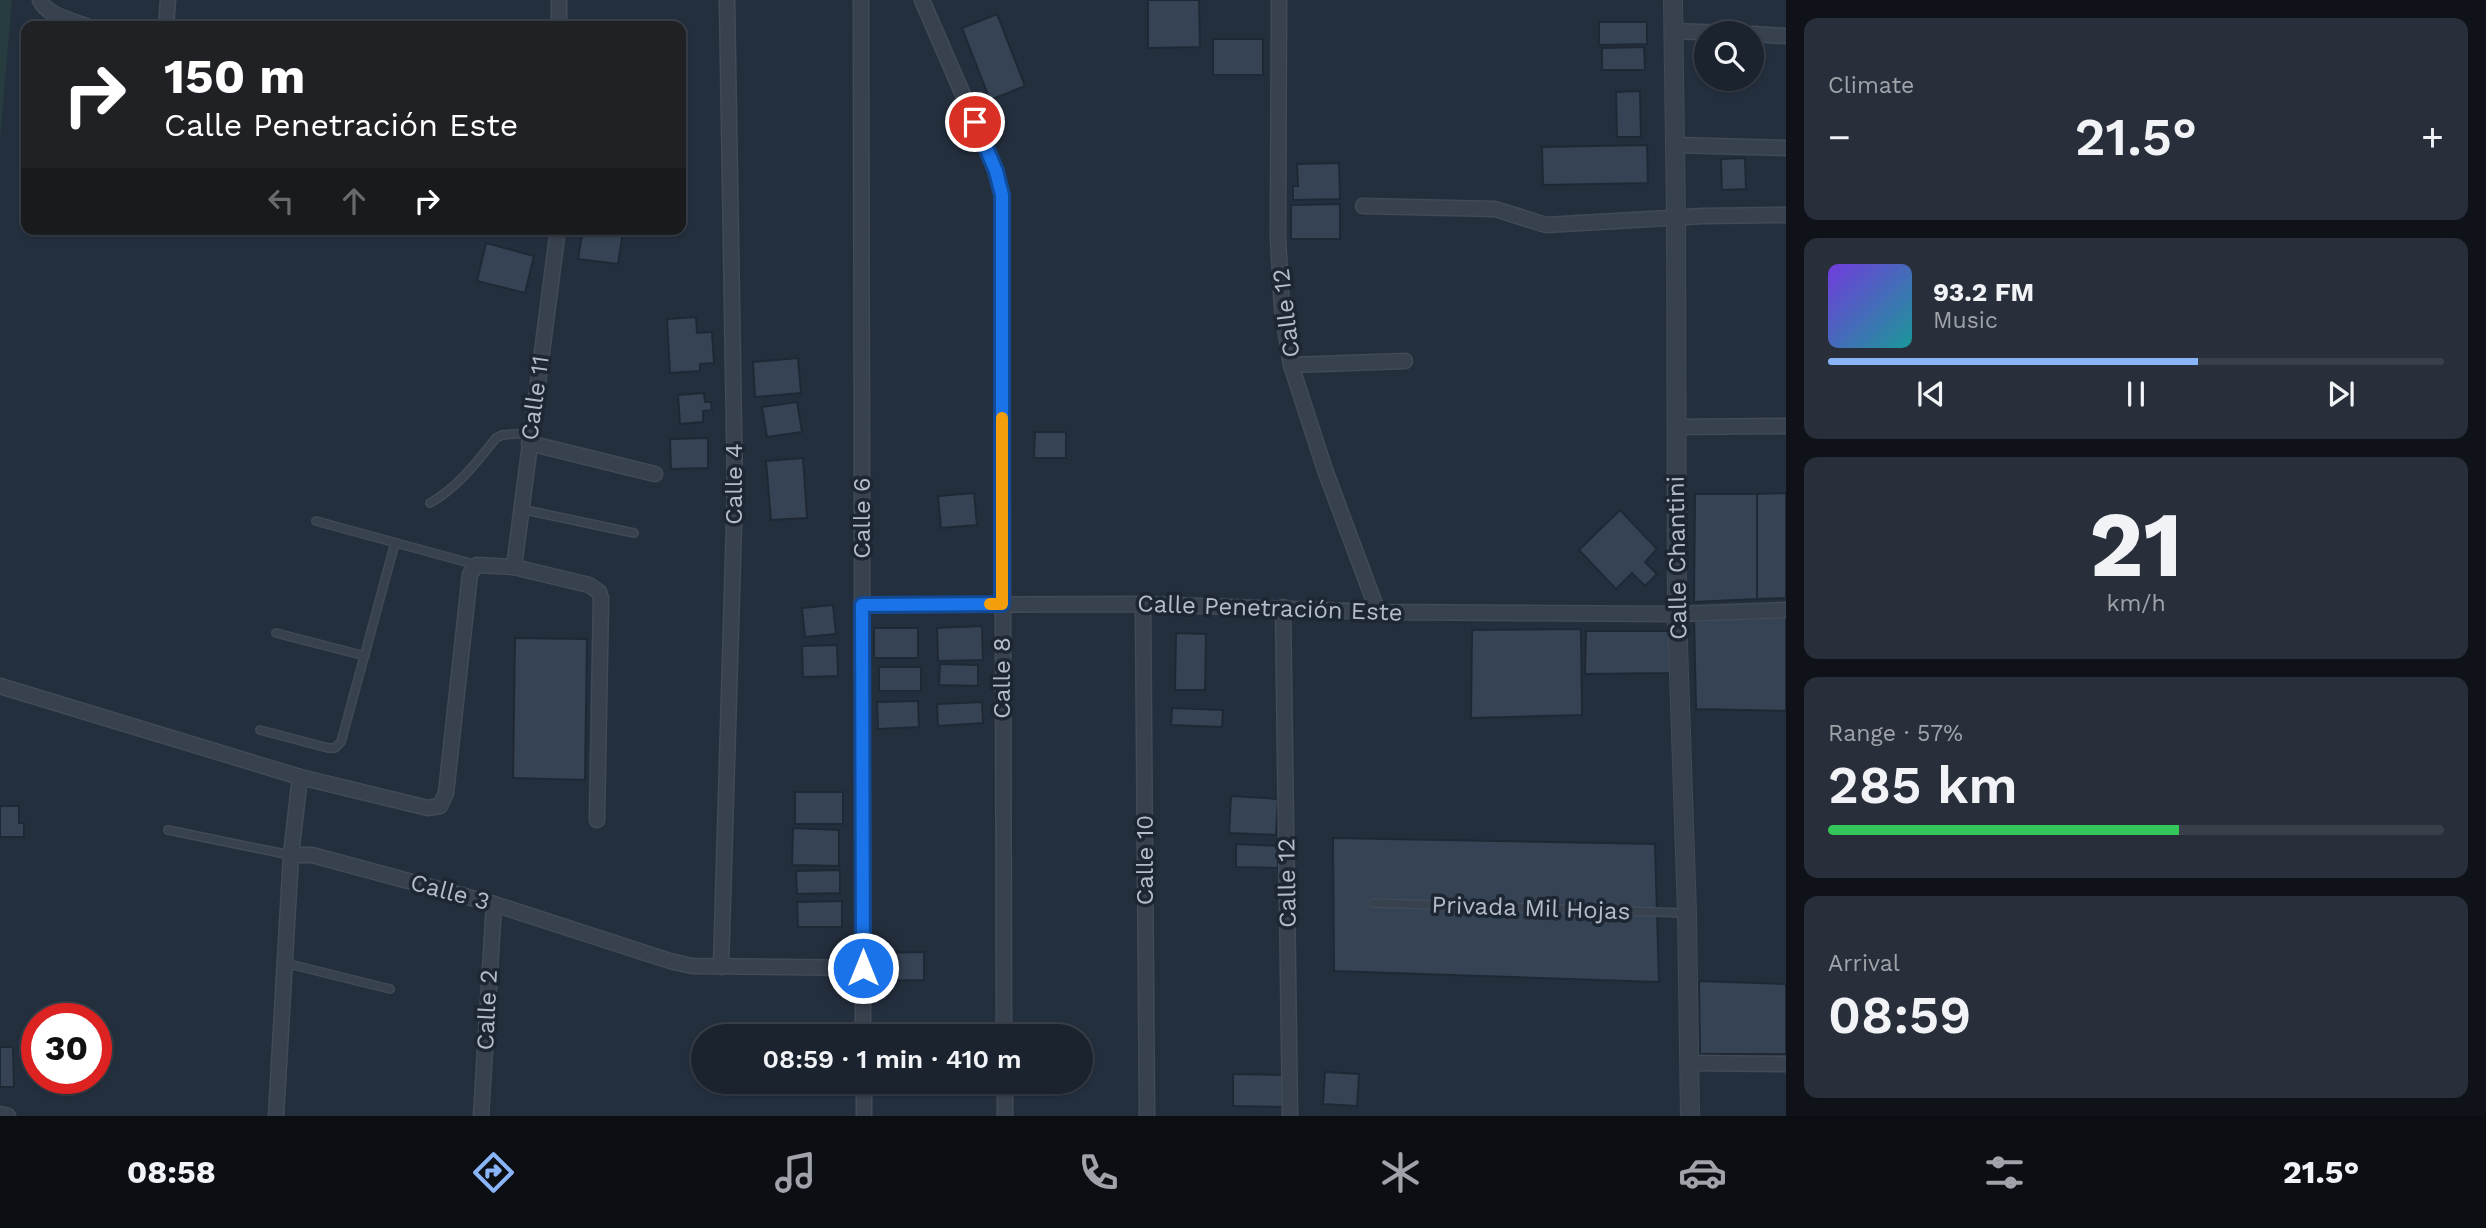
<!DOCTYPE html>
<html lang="en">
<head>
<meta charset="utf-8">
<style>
	body { margin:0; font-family:"Work Sans",sans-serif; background:#282f3a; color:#f1f3f6; height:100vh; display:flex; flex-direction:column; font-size:26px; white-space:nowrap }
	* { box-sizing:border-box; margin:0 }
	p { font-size:23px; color:#a0a4aa }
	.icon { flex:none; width:38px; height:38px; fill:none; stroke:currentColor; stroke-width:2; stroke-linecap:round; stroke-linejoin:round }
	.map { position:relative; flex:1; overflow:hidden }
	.side { display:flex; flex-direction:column; gap:18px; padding:18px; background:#0f1319; width:700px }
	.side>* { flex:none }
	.top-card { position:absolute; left:21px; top:21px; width:665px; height:214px; border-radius:14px; box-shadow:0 2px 5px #0004,0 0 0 2px #39404a; background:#202124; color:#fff; overflow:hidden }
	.fabs { position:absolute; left:1694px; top:21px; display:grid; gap:14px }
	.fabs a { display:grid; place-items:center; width:70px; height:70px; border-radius:50%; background:#1b232e; box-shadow:0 2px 5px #0004,0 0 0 2px #39404a; font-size:35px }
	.speed { position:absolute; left:21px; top:1003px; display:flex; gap:14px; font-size:35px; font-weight:700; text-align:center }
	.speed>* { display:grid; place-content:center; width:91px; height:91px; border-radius:50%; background:#1b232e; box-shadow:0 2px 5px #0004,0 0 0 2px #39404a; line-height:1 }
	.speed .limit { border:10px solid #d22; background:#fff; color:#111 }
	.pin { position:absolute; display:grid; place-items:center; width:60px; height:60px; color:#fff; margin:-30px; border:4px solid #fff; border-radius:50%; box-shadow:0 2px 7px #0007 }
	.me { position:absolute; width:77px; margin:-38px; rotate:0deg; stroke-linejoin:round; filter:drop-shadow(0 0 5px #0008) }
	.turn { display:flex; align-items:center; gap:24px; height:147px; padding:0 28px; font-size:32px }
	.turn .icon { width:91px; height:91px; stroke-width:2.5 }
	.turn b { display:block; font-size:49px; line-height:60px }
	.lanes { display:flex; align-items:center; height:66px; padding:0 28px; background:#0003; justify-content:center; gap:35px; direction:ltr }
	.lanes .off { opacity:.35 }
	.big { font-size:52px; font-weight:600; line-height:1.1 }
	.side .tile { flex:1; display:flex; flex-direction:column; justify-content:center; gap:10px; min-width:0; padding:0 24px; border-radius:14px; background:#282f3a }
	.side .dial { align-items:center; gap:0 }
	.dial b { font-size:91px; line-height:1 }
	.song { display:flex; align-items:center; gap:21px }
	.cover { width:84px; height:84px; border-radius:10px; background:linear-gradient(135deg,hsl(260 70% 55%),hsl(180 70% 35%)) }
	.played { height:7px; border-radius:4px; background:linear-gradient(90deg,#8ab4f8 60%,#39404a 60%) }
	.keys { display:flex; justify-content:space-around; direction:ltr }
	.heat { display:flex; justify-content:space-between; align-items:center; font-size:38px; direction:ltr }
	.charge { height:10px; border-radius:5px; background:linear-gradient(90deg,#34c759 57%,#39404a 0) }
	.trip { position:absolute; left:691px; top:1024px; width:402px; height:70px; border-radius:35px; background:#1b232e; box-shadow:0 2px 5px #0004,0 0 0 2px #39404a; font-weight:600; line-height:70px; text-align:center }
	.tab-bar { display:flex; height:112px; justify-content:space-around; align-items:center; background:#0b0e12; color:#a0a4aa }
	.tab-bar .icon { width:49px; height:49px }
	.tab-bar .on { color:#8ab4f8 }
	.tab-bar b { font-size:32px; color:#f1f3f6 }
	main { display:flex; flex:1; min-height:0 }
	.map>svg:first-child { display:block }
</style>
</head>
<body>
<main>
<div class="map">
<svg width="1786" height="1116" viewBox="0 0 1786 1116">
	<rect width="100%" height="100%" fill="#242f3e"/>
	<!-- green -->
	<path fill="#263c3f" d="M0,0H12L0,141Z"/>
	<!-- building -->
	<g fill="#364354" stroke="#1f2835" stroke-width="2">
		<path d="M1148,0H1199L1200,47L1148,48Z"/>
		<path d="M997,14L1025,86L990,100L962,28Z"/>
		<path d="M1599,22H1647V44L1599,45Z"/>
		<rect x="1213" y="39" width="50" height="36"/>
		<path d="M1644,47L1645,70H1602V48Z"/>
		<path d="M1640,91L1641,137H1617L1616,92Z"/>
		<path d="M1647,145L1648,183L1543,185L1542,147Z"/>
		<path d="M1745,158L1746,189L1722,190L1721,159Z"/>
		<path d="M1339,163L1340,199L1293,200V186H1298L1297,164Z"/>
		<path d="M1340,204V239H1291V205Z"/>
		<path d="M583,229L623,232L618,264L578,259Z"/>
		<path d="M486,243L534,256L525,293L477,281Z"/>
		<path d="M696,317L697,333L712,332L714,363L700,364V371L670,373L667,319Z"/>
		<path d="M798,358L801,393L755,397L753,362Z"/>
		<path d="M704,393L705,402H711L712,410L703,411V422L680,424L678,395Z"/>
		<path d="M797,402L802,432L767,437L762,407Z"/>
		<path d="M1035,432H1066V458H1034Z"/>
		<path d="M708,438V468L671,469L670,439Z"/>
		<path d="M803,458L807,518L771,520L766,461Z"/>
		<path d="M974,493L977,525L941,528L938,496Z"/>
		<path d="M1786,493V598L1757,599V494Z"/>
		<path d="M1695,494H1757V599L1694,602Z"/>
		<path d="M1620,510L1657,549L1645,562L1657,574L1645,586L1632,573L1616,589L1579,550Z"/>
		<path d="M833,605L836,634L805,637L802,608Z"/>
		<path d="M1786,616V711L1696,709L1694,617Z"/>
		<path d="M982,626L983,660L938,661L937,628Z"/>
		<rect x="874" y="628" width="44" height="30"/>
		<path d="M1581,629L1582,715L1471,718L1472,630Z"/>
		<path d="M1586,631H1670L1671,673L1585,674Z"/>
		<path d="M1176,633L1206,634L1205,690H1175Z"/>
		<path d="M515,638L587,639L585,780L513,778Z"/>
		<path d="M837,645L838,676L803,677L802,646Z"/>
		<path d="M940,664L978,665V686L939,685Z"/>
		<rect x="879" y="667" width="42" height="24"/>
		<path d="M918,701L919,727L878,729L877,702Z"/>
		<path d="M982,702L983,723L938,726L937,704Z"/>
		<path d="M1172,708L1223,710L1222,727L1171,725Z"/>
		<rect x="795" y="792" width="48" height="32"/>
		<path d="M1231,796L1278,799L1276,835L1229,833Z"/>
		<path d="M0,806H19V823H24V837H0Z"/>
		<path d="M793,828L839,830V866L792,865Z"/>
		<path d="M1333,838L1655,844L1659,982L1334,971Z"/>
		<path d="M1236,844L1278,846V868L1236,867Z"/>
		<path d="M840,870V893L797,894L796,871Z"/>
		<path d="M842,901V927H798L797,902Z"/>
		<path d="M924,952V980L874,981V953Z"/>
		<path d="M1699,981L1786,984V1054H1700Z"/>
		<path d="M0,1047H13L14,1087H0Z"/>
		<path d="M1325,1072L1359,1074L1357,1106L1323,1104Z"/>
		<path d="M1233,1074L1287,1075V1107L1233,1106Z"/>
	</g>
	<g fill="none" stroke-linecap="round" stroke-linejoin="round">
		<defs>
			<g id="service">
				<path d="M430,503C458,487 476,463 496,438L502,435L531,433"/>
				<path d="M521,509L634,533"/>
				<path d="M316,521L477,565"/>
				<path d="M276,633L365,656"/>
				<path d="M260,730L328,748H335L341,742L395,543"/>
				<path d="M168,830L290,855"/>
				<path d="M1374,903L1686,913"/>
				<path d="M285,963L390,989"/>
			</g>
			<g id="minor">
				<path d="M40,0C46,15 71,20 86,26"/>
				<path d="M559,0V26"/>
				<path d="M861,0L863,1036"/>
				<path d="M922,0L996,171L1002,195L1004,1036"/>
				<path d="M1279,0L1278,239L1282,309L1291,365L1325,470L1378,612"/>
				<path d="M166,26L168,0"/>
				<path d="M1673,31L1728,33"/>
				<path d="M1752,34L1786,36"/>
				<path d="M1675,145L1786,148"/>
				<path d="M1363,206L1495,209L1546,225L1703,216L1786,215"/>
				<path d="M1291,365L1405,361"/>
				<path d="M1676,427L1786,426"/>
				<path d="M529,443L655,474"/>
				<path d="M514,567L558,229"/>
				<path d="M1143,604L1147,1116"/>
				<path d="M862,605L1143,604L1378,612L1677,614L1786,610"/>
				<path d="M1283,607L1290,1116"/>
				<path d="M0,686L300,777L428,808L440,806L446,793L470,574L477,565L514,567L589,585L599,592L601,598L597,820"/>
				<path d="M291,855L300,777"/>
				<path d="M721,967L735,490L727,0"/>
				<path d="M1690,1063L1786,1064"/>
				<path d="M864,1082V1116"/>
				<path d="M1005,1082V1116"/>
				<path d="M0,1114L8,1116"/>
				<path d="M276,1116L291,855H312L494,904L670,961L692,966L863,968"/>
				<path d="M481,1116L494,904"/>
			</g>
			<path id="tertiary" d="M1673,0L1676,217L1677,614L1687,913L1690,1116"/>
		</defs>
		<!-- service casing -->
		<use href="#service" stroke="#414a57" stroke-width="10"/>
		<!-- minor casing -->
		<use href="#minor" stroke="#414a57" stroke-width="17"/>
		<!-- tertiary casing -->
		<use href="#tertiary" stroke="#414a57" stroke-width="20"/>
		<!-- service -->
		<use href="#service" stroke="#38414e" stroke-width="7"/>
		<!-- minor -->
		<use href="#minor" stroke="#38414e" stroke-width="14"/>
		<!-- tertiary -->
		<use href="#tertiary" stroke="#38414e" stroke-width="18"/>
	</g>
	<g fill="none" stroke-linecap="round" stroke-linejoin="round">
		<defs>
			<path id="route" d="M863,968L862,605L1002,604V195L996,171L975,122"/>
		</defs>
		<!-- route casing -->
		<use href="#route" stroke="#114b97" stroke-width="18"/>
		<!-- route -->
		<use href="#route" stroke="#1a73e8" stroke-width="12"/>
		<!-- slow -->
		<path stroke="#f59e0b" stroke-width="12" d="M990,604H1002V418"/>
	</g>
	<g text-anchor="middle" stroke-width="7" stroke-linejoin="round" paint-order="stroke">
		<!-- street labels -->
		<g font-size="24" fill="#b4bcc9" stroke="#1d2633">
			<text transform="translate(1286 313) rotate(-97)" y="8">Calle 12</text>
			<text transform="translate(535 398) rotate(-82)" y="8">Calle 11</text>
			<text transform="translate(734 484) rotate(-90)" y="8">Calle 4</text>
			<text transform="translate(862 518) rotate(-90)" y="8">Calle 6</text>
			<text transform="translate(1677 558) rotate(-91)" y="8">Calle Chantini</text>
			<text transform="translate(1270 608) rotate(2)" y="8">Calle Penetración Este</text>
			<text transform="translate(1002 678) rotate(-90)" y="8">Calle 8</text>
			<text transform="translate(1145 860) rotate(-90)" y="8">Calle 10</text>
			<text transform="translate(1287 883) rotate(-91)" y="8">Calle 12</text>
			<text transform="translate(450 892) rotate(15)" y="8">Calle 3</text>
			<text transform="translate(1531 908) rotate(2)" y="8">Privada Mil Hojas</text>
			<text transform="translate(487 1010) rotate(-87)" y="8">Calle 2</text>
		</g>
	</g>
</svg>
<div class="fabs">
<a><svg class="icon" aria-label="search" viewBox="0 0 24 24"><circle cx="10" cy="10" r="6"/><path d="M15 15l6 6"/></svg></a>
</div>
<div class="speed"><div class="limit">30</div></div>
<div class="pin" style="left:975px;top:122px;background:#d93025"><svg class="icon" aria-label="arrive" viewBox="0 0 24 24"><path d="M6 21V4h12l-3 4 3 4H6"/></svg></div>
<svg class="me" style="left:863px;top:968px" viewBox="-20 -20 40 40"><circle r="17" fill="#1a73e8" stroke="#fff" stroke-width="3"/><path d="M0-11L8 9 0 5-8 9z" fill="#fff"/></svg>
<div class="trip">08:59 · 1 min · 410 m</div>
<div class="top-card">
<div class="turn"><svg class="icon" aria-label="right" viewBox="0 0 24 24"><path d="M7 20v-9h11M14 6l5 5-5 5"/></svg><div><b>150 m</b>Calle Penetración Este</div></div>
<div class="lanes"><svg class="icon off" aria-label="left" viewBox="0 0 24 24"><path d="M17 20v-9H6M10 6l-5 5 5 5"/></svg><svg class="icon off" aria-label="ahead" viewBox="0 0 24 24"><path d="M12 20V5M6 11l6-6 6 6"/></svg><svg class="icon" aria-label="right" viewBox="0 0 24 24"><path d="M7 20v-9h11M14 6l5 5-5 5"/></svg></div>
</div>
</div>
<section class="side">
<div class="tile"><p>Climate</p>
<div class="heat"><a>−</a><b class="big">21.5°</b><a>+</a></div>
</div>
<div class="tile">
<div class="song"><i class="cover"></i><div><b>93.2 FM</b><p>Music</p></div></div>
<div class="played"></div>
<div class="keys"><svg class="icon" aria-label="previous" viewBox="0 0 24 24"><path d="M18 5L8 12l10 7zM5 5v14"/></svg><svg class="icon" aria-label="pause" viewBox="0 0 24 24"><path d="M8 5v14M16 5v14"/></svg><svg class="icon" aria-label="next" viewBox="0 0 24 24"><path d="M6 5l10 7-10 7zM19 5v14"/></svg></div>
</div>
<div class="tile dial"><b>21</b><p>km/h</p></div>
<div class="tile"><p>Range · 57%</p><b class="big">285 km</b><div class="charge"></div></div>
<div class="tile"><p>Arrival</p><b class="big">08:59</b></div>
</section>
</main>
<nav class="tab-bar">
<b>08:58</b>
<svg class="icon on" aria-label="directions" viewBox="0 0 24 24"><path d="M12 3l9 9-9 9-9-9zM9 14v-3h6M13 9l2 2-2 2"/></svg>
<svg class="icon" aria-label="music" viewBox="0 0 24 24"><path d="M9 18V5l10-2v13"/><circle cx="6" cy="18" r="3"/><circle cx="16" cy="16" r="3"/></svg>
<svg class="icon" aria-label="phone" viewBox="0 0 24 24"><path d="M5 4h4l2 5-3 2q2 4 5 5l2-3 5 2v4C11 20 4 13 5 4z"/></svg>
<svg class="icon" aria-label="climate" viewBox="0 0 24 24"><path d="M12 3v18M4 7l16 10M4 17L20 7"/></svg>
<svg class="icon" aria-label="car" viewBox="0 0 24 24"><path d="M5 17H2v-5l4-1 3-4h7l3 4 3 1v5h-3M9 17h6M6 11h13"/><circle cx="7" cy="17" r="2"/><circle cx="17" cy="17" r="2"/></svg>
<svg class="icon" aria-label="filters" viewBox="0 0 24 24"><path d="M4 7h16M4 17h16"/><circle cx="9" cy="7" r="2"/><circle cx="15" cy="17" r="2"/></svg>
<b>21.5°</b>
</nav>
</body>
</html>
